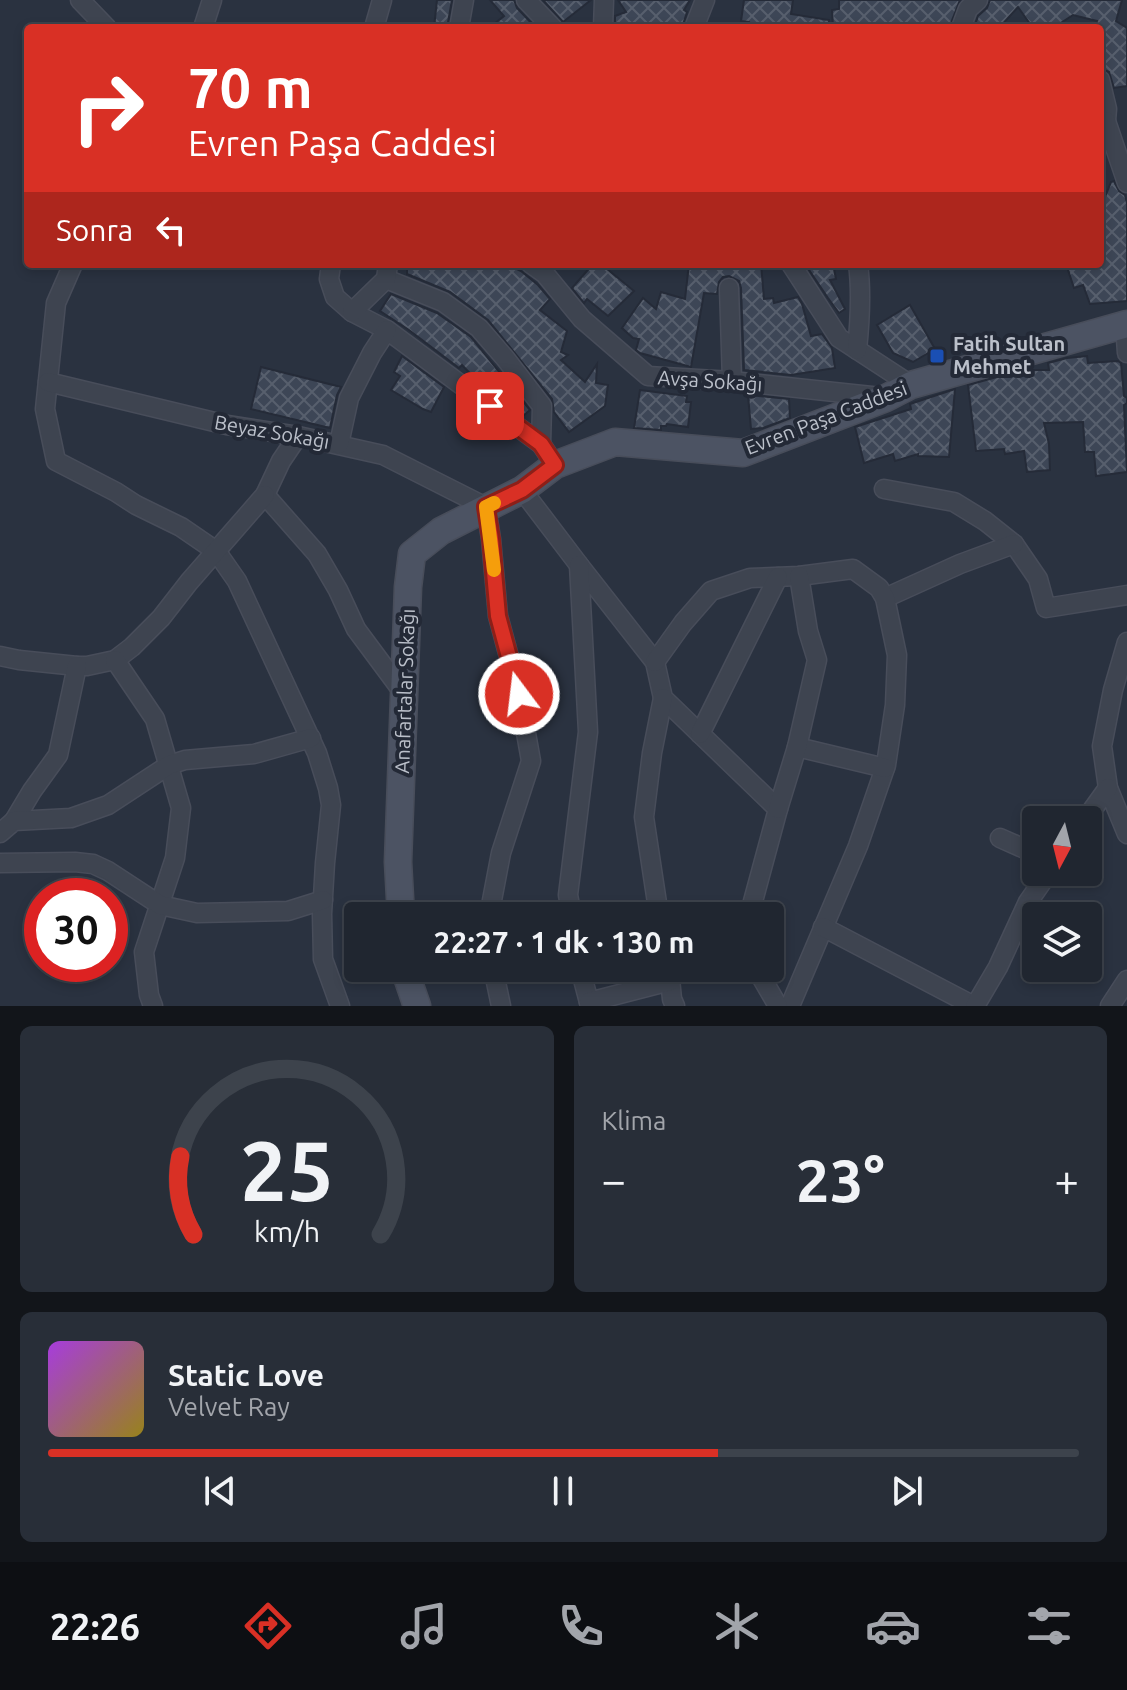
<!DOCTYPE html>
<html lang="tr">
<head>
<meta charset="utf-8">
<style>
	body { margin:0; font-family:Ubuntu,sans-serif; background:#282e38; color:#f1f3f6; height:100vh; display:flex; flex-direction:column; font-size:30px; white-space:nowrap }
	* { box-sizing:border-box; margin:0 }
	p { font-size:26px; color:#a2a5ab }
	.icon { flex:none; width:44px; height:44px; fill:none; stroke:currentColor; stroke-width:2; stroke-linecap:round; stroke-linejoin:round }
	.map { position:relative; height:1006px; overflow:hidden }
	.panel { display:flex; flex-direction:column; gap:20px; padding:20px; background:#12151a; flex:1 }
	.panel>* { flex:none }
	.banner { position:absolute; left:24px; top:24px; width:1080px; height:244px; border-radius:8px; box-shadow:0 4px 12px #0003,0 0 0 2px #3d434c; background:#d93025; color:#fff; overflow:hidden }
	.needle { width:52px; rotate:187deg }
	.tools { position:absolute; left:1022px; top:806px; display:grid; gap:16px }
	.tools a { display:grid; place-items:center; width:80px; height:80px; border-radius:8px; background:#202630; box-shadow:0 4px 12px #0003,0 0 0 2px #3d434c; font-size:40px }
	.speed { position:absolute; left:24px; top:878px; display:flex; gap:16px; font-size:40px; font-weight:700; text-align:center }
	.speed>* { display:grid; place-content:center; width:104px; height:104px; border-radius:50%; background:#202630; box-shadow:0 4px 12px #0003,0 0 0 2px #3d434c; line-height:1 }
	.speed .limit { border:12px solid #d22; background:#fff; color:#111 }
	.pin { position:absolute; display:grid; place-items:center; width:68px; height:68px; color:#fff; margin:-34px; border-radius:16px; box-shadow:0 4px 12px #0006 }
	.me { position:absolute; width:88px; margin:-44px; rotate:345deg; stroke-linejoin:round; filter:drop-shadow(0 0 6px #0008) }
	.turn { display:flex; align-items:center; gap:28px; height:168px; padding:0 32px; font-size:36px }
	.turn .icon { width:104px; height:104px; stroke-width:2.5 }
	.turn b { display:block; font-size:56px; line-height:68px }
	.then { display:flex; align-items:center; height:76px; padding:0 32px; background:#0003; gap:16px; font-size:30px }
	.big { font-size:60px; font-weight:700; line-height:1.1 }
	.panel .tile { flex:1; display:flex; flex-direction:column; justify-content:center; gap:12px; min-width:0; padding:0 28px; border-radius:12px; background:#282e38 }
	.panel .dial { align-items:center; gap:0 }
	.dial svg { height:208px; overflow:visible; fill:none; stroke:#3d434c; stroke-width:7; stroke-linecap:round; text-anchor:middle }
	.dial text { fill:#f1f3f6; stroke:none }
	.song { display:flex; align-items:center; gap:24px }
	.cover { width:96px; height:96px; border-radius:12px; background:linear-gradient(135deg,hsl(280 70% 55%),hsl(50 70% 35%)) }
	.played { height:8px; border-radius:4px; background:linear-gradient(90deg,#d93025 65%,#3d434c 65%) }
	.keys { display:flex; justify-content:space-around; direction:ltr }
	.heat { display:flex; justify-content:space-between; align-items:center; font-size:44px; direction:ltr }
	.panel .tiles { flex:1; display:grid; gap:20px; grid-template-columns:1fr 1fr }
	.tile:last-child { grid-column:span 2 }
	.trip { position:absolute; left:344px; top:902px; width:440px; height:80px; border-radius:8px; background:#202630; box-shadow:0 4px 12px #0003,0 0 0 2px #3d434c; font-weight:700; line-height:80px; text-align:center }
	.tab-bar { display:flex; height:128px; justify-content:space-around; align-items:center; background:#0d0f13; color:#a2a5ab }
	.tab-bar .icon { width:56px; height:56px }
	.tab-bar .selected { color:#d93025 }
	.tab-bar b { font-size:36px; color:#f1f3f6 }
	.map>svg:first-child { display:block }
</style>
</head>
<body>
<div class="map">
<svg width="1127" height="1006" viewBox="0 0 1127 1006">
	<defs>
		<pattern id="building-cross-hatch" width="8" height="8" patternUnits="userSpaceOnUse" patternTransform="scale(2)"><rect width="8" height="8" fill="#3d4656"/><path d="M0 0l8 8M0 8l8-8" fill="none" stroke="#575f6d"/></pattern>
	</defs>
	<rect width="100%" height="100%" fill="#2a3240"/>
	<!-- building -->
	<g fill="url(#building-cross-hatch)" stroke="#252b38" stroke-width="2">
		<path d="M437,0H452L447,28H434Z"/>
		<path d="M490,0H514L517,8L536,28H489L504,16Z"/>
		<path d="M543,0H591L563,22Z"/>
		<path d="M618,0H690L684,10L687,12L682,28H618L615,23V16L626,12Z"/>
		<path d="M744,0H793L791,14L829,20V28H748L749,22L741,21Z"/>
		<path d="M839,0H960L949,28H833L832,10L839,9Z"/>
		<path d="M990,0H1122L1116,21L1127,28V86L1114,88L1109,72L1100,68V25L1096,23L1097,21L1073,15L1053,28H1033L1018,7L999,28H974L978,16L987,8Z"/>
		<path d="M1114,181L1119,191L1125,195L1127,203V301L1090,304L1083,285L1074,288L1066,264H1100V209L1111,182Z"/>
		<path d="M407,264H506L521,271L538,285L550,299L540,310L567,331L561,352L568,355L561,360L585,382L597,364L596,383L608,385L605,406L569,432L554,412L552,399L488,320L450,292L407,274Z"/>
		<path d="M593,264H601L634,291L608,316L587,299L584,303L572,288Z"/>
		<path d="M689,264H761L764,299L773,298L774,303L798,297L802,304L811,336L822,334L832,348L835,368L791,375L744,370L741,288L739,281L729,276L723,277L719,282L717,294L704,293L691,367L640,353L636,350L639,339L633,338L622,328L643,298L656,309L661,292L685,299Z"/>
		<path d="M805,264H833L836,279L830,280L845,309L839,313L828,298Z"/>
		<path d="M391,294L437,313L471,337L530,410L523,416L481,385L462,365L459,368L409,330L380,311Z"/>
		<path d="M910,305L935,349L913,362L893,353L877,325Z"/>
		<path d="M402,356L444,387L431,412L423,409L391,390L400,376L394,372Z"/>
		<path d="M1087,356L1088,363L1118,361L1121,363L1124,396L1127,398V403L1124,405L1127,472L1096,476L1094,452H1085L1083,422L1044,423L1049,444L1050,470L1027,472L1024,451L1005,454L1004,449L976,451L968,385L1022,370H1049L1048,363L1067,358Z"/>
		<path d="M261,367L341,387L337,395L330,428L251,409Z"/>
		<path d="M955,389L949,457L918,456V454L895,461L893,454L864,463L855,427L911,409L910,404Z"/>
		<path d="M640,390L687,396L686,402H691L688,427L667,424L666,426H661V430L634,428Z"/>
		<path d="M748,395L789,399L790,418L763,428L751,429Z"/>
	</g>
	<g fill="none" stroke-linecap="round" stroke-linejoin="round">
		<defs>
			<g id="minor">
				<path d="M80,0L107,28"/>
				<path d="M526,0L553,28"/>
				<path d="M203,28L212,0"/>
				<path d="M374,28L382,0"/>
				<path d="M459,28L464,0"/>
				<path d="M603,28L604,0"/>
				<path d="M694,28L705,0"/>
				<path d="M961,28L968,9L978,0"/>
				<path d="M1100,80L1107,109L1106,121L1100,122"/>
				<path d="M1106,121L1127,183"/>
				<path d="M73,264L56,303L45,409L56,461L116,492L136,505L181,527L216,551L237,581L317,753L328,788L331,805L325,863L322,914L323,959L340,1006"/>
				<path d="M331,264L329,279L335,297L352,312L387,330L541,444L555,465"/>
				<path d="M531,264L545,274L582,319L648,376L732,381L881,397"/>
				<path d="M791,264L839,338L911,385"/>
				<path d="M386,279L443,302L479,328L505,358L542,406L541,444"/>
				<path d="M729,288L732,381"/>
				<path d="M352,312L386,279L388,264"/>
				<path d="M1125,324L1127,353"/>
				<path d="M857,350C860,321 862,293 858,264"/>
				<path d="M48,382L227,425L298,436L383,455L486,507L491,539L498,616L519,694L531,761L501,853L489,916"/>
				<path d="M298,436L281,461L265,495L317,554L338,590L356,629L405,695"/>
				<path d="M339,444L349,398L372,353L387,330"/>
				<path d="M884,489L954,502L985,521L1014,544L1038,579L1046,608L1127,595"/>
				<path d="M522,490L579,565L655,662L663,698L778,809L749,916"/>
				<path d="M885,598L960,564L1014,544"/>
				<path d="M1127,642L1113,690L1102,746L1108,788L1127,834"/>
				<path d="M0,656L19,660L77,666H87L115,660L132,647L161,618L189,582L265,495"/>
				<path d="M115,660L155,719L181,808L175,858L144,952L149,995L153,1006"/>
				<path d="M655,662L683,623L711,591L750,578L799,576L853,569L879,588L885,598L897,655L895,705L886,765L858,846L790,1006"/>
				<path d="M700,734L778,577"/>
				<path d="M797,747L885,768"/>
				<path d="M778,809L797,747L817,660L808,631L799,576"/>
				<path d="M1085,820L1108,788"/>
				<path d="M14,821L32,791L58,755L77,666"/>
				<path d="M0,833L14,821L71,818L108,805L169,765L185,760L254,754L311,738"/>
				<path d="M1000,838L1036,854"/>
				<path d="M0,863L75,862L93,864L108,871L160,905L197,913L288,911L323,900"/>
				<path d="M572,916L568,895L588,732L579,565"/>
				<path d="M659,916L644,817L652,753L663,698"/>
				<path d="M823,927L974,1006"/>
				<path d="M493,968L501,1006"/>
				<path d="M580,968L590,1006"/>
				<path d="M669,968L672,999L675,1006"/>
				<path d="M758,968L760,975L778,1006"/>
				<path d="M589,1002L670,981"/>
				<path d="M975,1006L998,967L1028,902L1049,872"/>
				<path d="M1110,1006L1127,980"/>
			</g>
			<g id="secondary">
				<path d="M401,916L398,862L408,587L412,554L441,531L522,490L555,465L615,442L743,453L886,398L911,385L1127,324"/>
				<path d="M404,968L417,1006"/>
			</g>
		</defs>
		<!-- minor casing -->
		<use href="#minor" stroke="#484d5a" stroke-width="21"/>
		<!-- secondary casing -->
		<use href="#secondary" stroke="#484d5a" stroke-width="29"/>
		<!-- minor -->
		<use href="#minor" stroke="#3e4450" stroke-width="18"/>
		<!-- secondary -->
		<use href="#secondary" stroke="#4c5363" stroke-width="26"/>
	</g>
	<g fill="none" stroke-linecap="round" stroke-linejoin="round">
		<defs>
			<path id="route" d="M490,406L541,444L555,465L522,490L486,507L491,539L498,616L519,694"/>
		</defs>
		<!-- route casing -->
		<use href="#route" stroke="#8d1f18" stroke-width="20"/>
		<!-- route -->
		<use href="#route" stroke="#d93025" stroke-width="14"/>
		<!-- slow -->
		<path stroke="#f59e0b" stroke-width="14" d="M494,503L486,507L494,570"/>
	</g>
	<!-- markers -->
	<rect fill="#1a4fb4" stroke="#232936" stroke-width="3" x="929" y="348" width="16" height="16" rx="4"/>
	<g text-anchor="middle" stroke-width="8" stroke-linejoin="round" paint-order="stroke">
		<!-- poi labels -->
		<g font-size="20" font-weight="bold" fill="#bbc0ca" stroke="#232936" text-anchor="start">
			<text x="953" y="351">Fatih Sultan<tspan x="953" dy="23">Mehmet</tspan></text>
		</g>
		<!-- street labels -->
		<g font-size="20" fill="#bbc0ca" stroke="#232936">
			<text transform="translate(710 381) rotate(4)" y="7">Avşa Sokağı</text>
			<text transform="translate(826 418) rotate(-21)" y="7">Evren Paşa Caddesi</text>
			<text transform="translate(272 432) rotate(10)" y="7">Beyaz Sokağı</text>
			<text transform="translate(405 691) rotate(-88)" y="7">Anafartalar Sokağı</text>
		</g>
	</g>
</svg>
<div class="tools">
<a><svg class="needle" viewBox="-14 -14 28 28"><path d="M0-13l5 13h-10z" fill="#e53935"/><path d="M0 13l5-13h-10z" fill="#a2a5ab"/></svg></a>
<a><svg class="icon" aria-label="layers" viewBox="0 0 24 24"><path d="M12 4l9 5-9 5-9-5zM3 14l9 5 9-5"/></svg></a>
</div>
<div class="speed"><div class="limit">30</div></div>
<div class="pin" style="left:490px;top:406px;background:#d93025"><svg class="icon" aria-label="arrive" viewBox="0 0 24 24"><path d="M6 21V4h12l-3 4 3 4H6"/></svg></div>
<svg class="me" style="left:519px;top:694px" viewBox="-20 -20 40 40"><circle r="17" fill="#d93025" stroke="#fff" stroke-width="3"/><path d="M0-11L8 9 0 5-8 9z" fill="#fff"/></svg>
<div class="trip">22:27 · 1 dk · 130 m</div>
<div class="banner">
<div class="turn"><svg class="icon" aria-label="right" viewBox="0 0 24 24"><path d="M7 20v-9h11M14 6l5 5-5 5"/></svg><div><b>70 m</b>Evren Paşa Caddesi</div></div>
<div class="then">Sonra<svg class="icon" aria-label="left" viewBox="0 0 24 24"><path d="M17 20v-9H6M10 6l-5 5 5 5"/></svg></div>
</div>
</div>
<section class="panel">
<div class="tiles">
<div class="tile dial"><svg viewBox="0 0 100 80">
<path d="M14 69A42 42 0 1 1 86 69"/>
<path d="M14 69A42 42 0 0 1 9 39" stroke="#d93025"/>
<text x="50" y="56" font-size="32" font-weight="700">25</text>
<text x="50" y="72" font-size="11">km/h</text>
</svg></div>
<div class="tile"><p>Klima</p>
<div class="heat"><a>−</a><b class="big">23°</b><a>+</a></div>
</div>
<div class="tile">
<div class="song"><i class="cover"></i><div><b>Static Love</b><p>Velvet Ray</p></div></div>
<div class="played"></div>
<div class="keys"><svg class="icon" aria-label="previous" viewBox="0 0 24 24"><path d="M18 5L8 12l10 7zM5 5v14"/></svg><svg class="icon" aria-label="pause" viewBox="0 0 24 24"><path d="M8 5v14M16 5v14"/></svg><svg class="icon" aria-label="next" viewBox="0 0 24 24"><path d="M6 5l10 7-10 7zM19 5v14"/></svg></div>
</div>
</div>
</section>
<nav class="tab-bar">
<b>22:26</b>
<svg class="icon selected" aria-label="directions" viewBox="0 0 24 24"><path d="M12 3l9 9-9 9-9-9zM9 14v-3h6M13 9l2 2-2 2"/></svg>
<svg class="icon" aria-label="music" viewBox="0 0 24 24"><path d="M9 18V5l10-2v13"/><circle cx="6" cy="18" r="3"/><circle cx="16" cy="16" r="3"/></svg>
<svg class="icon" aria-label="phone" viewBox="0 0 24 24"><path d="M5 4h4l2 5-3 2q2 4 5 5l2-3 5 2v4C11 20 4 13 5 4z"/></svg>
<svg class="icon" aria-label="climate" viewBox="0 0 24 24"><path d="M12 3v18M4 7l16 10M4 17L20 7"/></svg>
<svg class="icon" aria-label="car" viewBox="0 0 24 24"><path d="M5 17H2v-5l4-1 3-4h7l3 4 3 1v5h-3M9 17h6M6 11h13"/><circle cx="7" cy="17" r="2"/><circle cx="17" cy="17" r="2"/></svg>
<svg class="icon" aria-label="filters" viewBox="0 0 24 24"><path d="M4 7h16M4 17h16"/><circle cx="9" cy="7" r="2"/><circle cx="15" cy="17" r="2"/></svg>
</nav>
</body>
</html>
